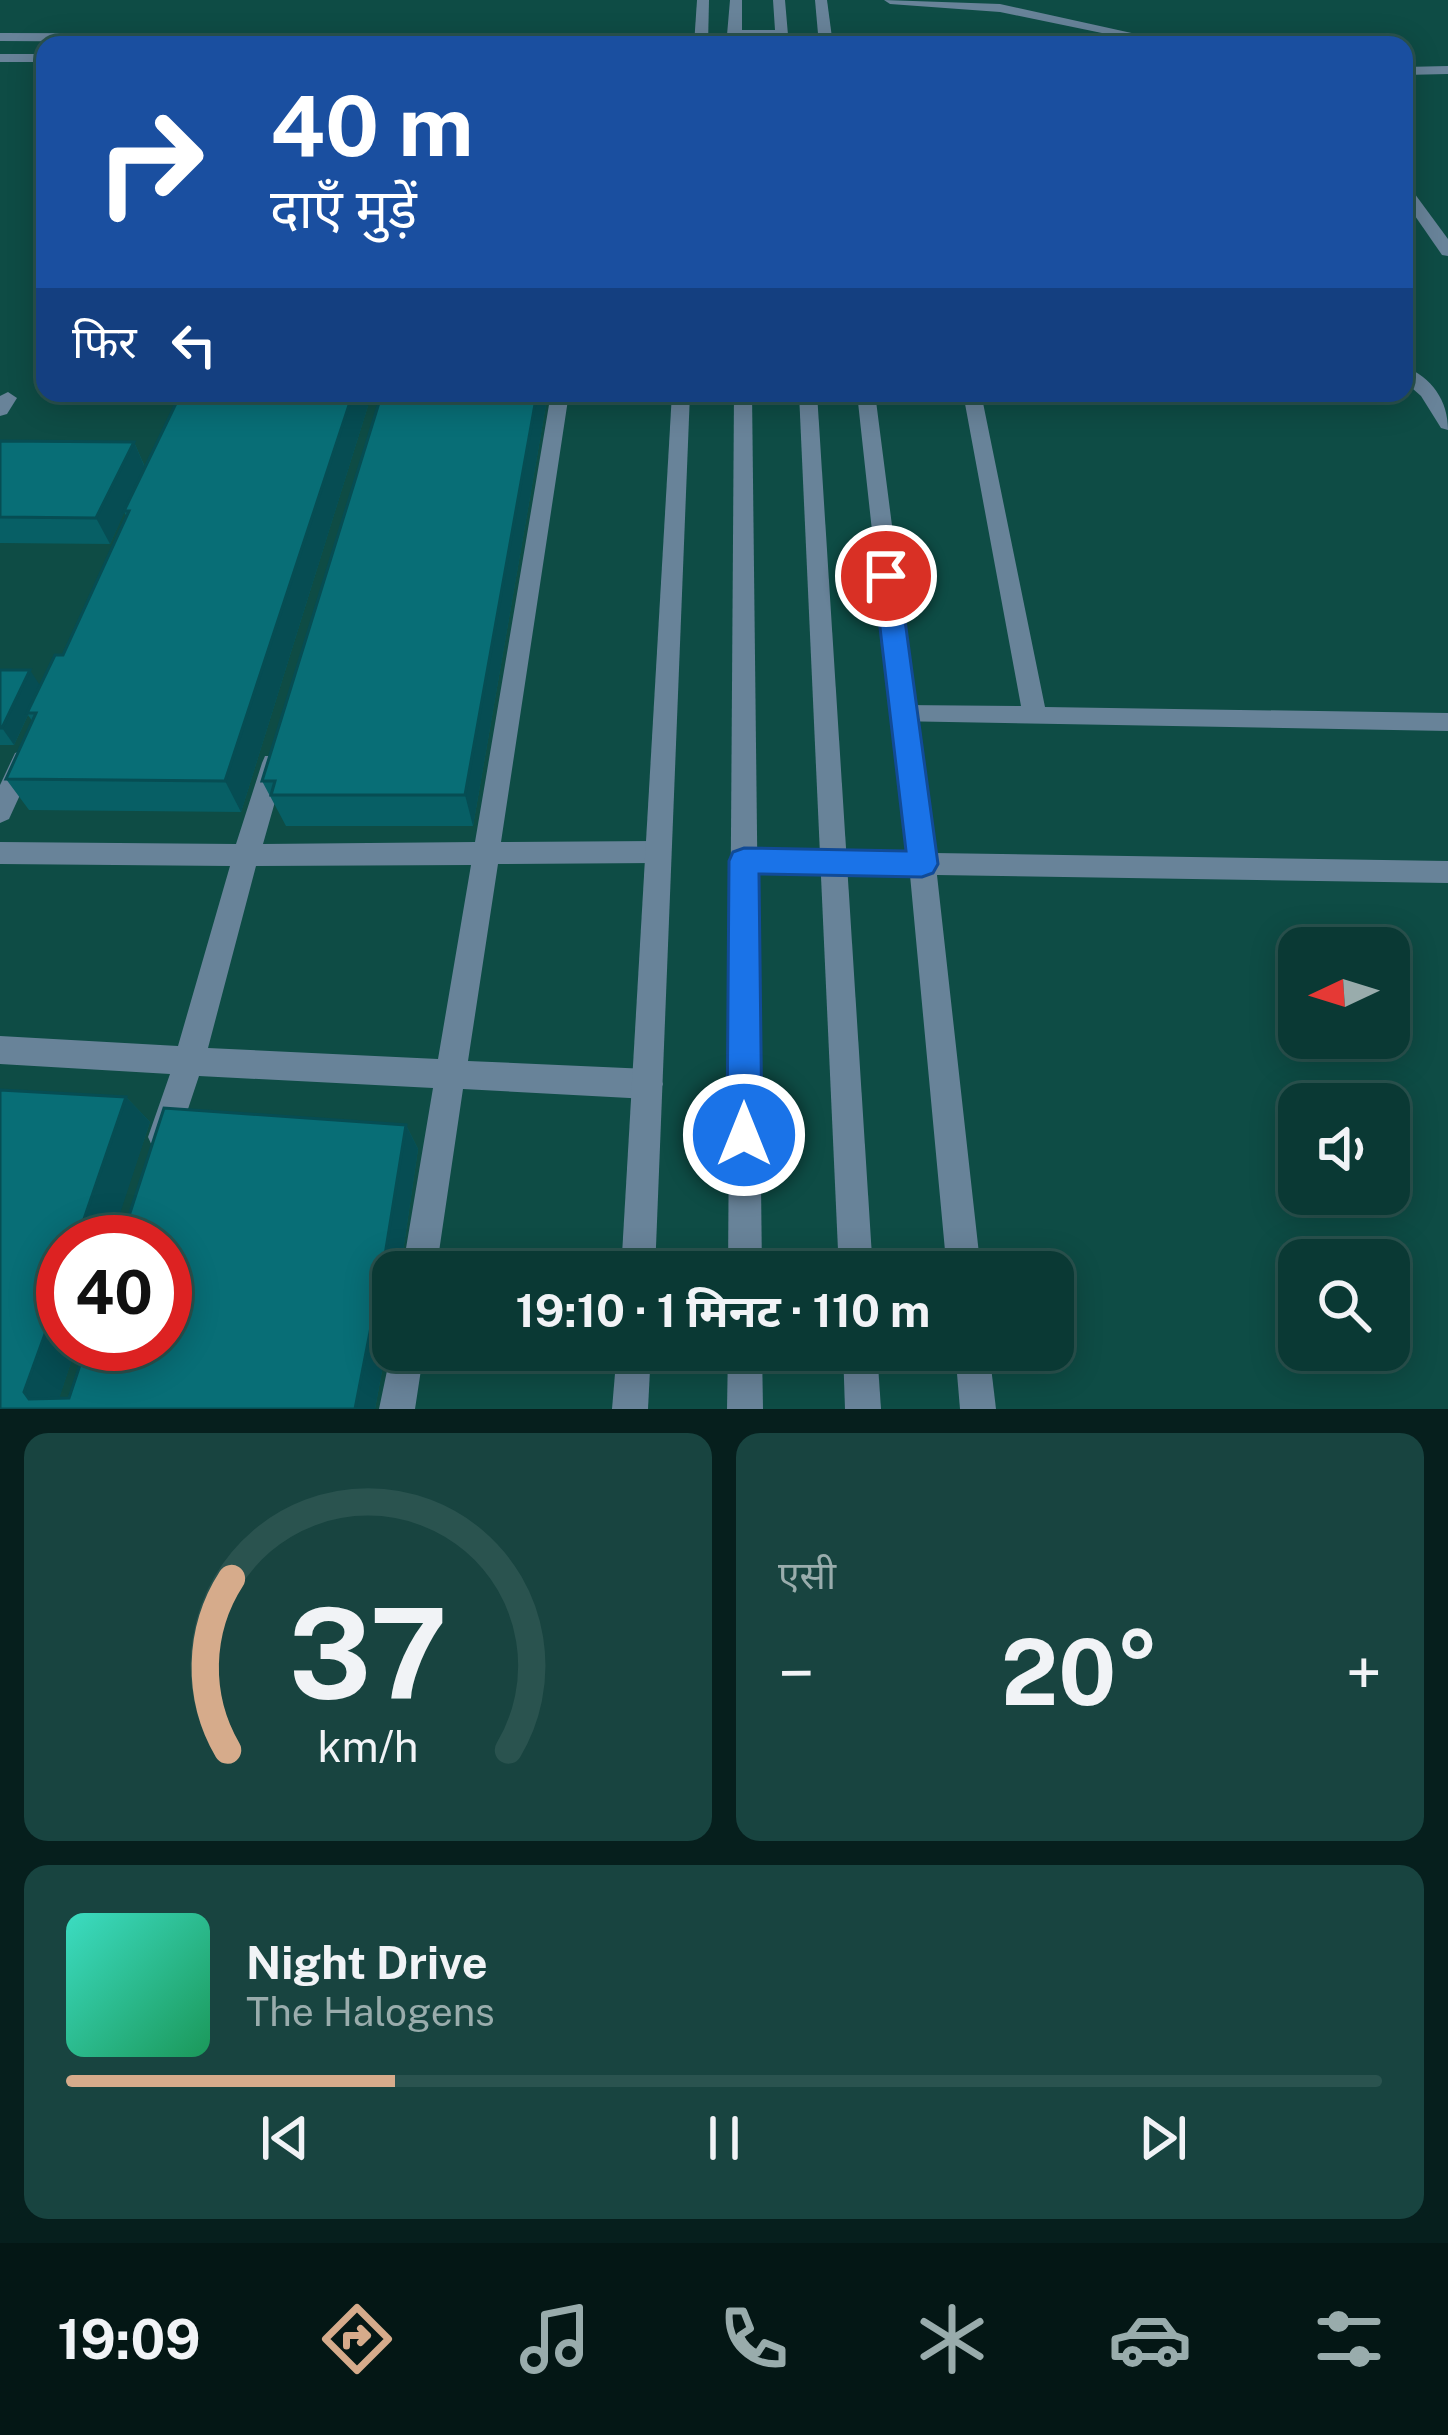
<!DOCTYPE html>
<html lang="hi">
<head>
<meta charset="utf-8">
<style>
	body { margin:0; font-family:"Public Sans","Noto Sans Devanagari",sans-serif; background:#184440; color:#f1f3f6; height:100vh; display:flex; flex-direction:column; font-size:45px; white-space:nowrap }
	* { box-sizing:border-box; margin:0 }
	p { font-size:39px; color:#99acac }
	.icon { flex:none; width:66px; height:66px; fill:none; stroke:currentColor; stroke-width:2; stroke-linecap:round; stroke-linejoin:round }
	.map { position:relative; height:1409px; overflow:hidden }
	.sheet { display:flex; flex-direction:column; gap:24px; padding:24px; background:#061f1d; flex:1 }
	.sheet>* { flex:none }
	.banner { position:absolute; left:36px; top:36px; width:1377px; height:366px; border-radius:24px; box-shadow:0 6px 30px #0003,0 0 0 3px #2a534f; background:#1a4fa0; color:#fff; overflow:hidden }
	.needle { width:78px; rotate:266deg }
	.controls { position:absolute; left:1278px; top:927px; display:grid; gap:24px }
	.controls a { display:grid; place-items:center; width:132px; height:132px; border-radius:24px; background:#0a3934; box-shadow:0 6px 30px #0003,0 0 0 3px #2a534f; font-size:60px }
	.speed { position:absolute; left:36px; top:1215px; display:flex; gap:24px; font-size:60px; font-weight:700; text-align:center }
	.speed>* { display:grid; place-content:center; width:156px; height:156px; border-radius:50%; background:#0a3934; box-shadow:0 6px 30px #0003,0 0 0 3px #2a534f; line-height:1 }
	.speed .limit { border:18px solid #d22; background:#fff; color:#111 }
	.pin { position:absolute; display:grid; place-items:center; width:102px; height:102px; color:#fff; margin:-51px; border:6px solid #fff; border-radius:50%; box-shadow:0 3px 12px #0007 }
	.me { position:absolute; width:132px; margin:-66px; rotate:0deg; stroke-linejoin:round; filter:drop-shadow(0 0 9px #0008) }
	.turn { display:flex; align-items:center; gap:42px; height:252px; padding:0 36px; font-size:54px }
	.turn .icon { width:156px; height:156px; stroke-width:2.5 }
	.turn b { display:block; font-size:84px; line-height:102px }
	.then { display:flex; align-items:center; height:114px; padding:0 36px; background:#0003; gap:24px; font-size:45px }
	.big { font-size:90px; font-weight:700; line-height:1.1 }
	.sheet .widget { flex:1; display:flex; flex-direction:column; justify-content:center; gap:18px; min-width:0; padding:0 42px; border-radius:24px; background:#184440 }
	.sheet .dial { align-items:center; gap:0 }
	.dial svg { height:312px; overflow:visible; fill:none; stroke:#2a534f; stroke-width:7; stroke-linecap:round; text-anchor:middle }
	.dial text { fill:#f1f3f6; stroke:none }
	.song { display:flex; align-items:center; gap:36px }
	.cover { width:144px; height:144px; border-radius:18px; background:linear-gradient(135deg,hsl(170 70% 55%),hsl(150 70% 35%)) }
	.played { height:12px; border-radius:6px; background:linear-gradient(90deg,#d6ab8b 25%,#2a534f 25%) }
	.keys { display:flex; justify-content:space-around; direction:ltr }
	.heat { display:flex; justify-content:space-between; align-items:center; font-size:66px; direction:ltr }
	.sheet .tiles { flex:1; display:grid; gap:24px; grid-template-columns:1fr 1fr }
	.widget:last-child { grid-column:span 2 }
	.trip { position:absolute; left:372px; top:1251px; width:702px; height:120px; border-radius:24px; background:#0a3934; box-shadow:0 6px 30px #0003,0 0 0 3px #2a534f; font-weight:700; line-height:120px; text-align:center }
	.tab-bar { display:flex; height:192px; justify-content:space-around; align-items:center; background:#041715; color:#99acac }
	.tab-bar .icon { width:84px; height:84px }
	.tab-bar .current { color:#d6ab8b }
	.tab-bar b { font-size:54px; color:#f1f3f6 }
	.map>svg:first-child { display:block }
</style>
</head>
<body>
<div class="map">
<svg width="1448" height="1409" viewBox="0 0 1448 1409">
	<rect width="100%" height="100%" fill="#0e4c45"/>
	<g fill="none" stroke-linecap="round" stroke-linejoin="round">
		<!-- service -->
		<g fill="#688399" fill-rule="evenodd">
			<path d="M1404,366C1432,378 1448,400 1448,430L1441,428L1421,396L1404,381Z"/>
			<path d="M551,393H569L501,842L656,841L665,844L669,852L665,860L656,863L498,864L468,1061L648,1069L659,1074L663,1084L659,1094L648,1099L463,1089L436,1272H402L433,1088L199,1076L175,1148L164,1152L153,1148L148,1137L170,1074L0,1064V1036L178,1046L230,866L0,864V842L236,844L262,763L265,756H283L286,763L263,844L475,842ZM471,865L438,1059L208,1048L256,866Z"/>
			<path d="M963,393H981L1045,707L1448,713V731L893,721L890,714L893,707L902,705L1021,706Z"/>
			<path d="M24,750L33,753L36,760L9,819L0,823V785L15,753Z"/>
			<path d="M393,1342V1350H424L415,1409H379Z"/>
		</g>
		<!-- minor -->
		<g fill="#688399" fill-rule="evenodd">
			<path d="M697,0H709L708,45H694Z"/>
			<path d="M815,0H827L833,45H819Z"/>
			<path d="M884,0L1000,4L1186,45H1160L1000,12L890,4Z"/>
			<path d="M1448,66V74L1404,75V67Z"/>
			<path d="M1404,184L1409,186L1448,239V256L1442,255L1404,200Z"/>
			<path d="M8,392L17,398L7,414L0,416V396Z"/>
			<path d="M672,393H690L655,1272H621Z"/>
			<path d="M857,393H875L934,853L1448,861V883L937,875L981,1272H947L910,875L744,872L735,869L731,861L735,853L744,850L907,852Z"/>
			<path d="M617,1350H651L648,1409H612Z"/>
			<path d="M955,1350H989L996,1409H960Z"/>
		</g>
		<!-- tertiary -->
		<g fill="#688399" fill-rule="evenodd">
			<path d="M730,0H742V30H775L773,0H785L788,35L804,45C775,45 758,29 729,45L0,41V33L727,35Z"/>
			<rect x="0" y="54" width="45" height="8"/>
			<path d="M734,393H752L762,1272H728Z"/>
			<path d="M799,393H817L873,1272H839Z"/>
			<path d="M728,1350H762L763,1409H727Z"/>
			<path d="M843,1350H877L881,1409H845Z"/>
		</g>
	</g>
	<!-- wall -->
	<g fill="#075f65" fill-rule="evenodd">
		<path d="M181,393H372L241,812L29,810L6,779L33,722L28,715L14,745H0V670L40,685L63,655L127,517L124,512L110,544L0,543V441L134,442L145,467Z"/>
		<path d="M382,393H548L473,826H286L262,781Z"/>
		<path d="M0,1090L126,1097L150,1122L116,1223L127,1222L164,1108L406,1125L418,1149L400,1272H393V1311L375,1409H0ZM63,1242H165V1344H87L69,1398H59L77,1344H63Z"/>
	</g>
	<!-- shaded-wall -->
	<g fill="#064d53">
		<path d="M353,393H372L241,812L225,781Z"/>
		<path d="M537,393H548L473,826L465,795Z"/>
		<path d="M134,442L145,468L110,544L96,518Z"/>
		<path d="M30,670L41,687L14,745L2,728Z"/>
		<path d="M126,1097L150,1122L111,1241L89,1226L84,1219Z"/>
		<path d="M406,1125L418,1149L400,1272H393V1311L375,1409H355Z"/>
		<path d="M49,1323L63,1331V1344H77L56,1408L29,1399L24,1392Z"/>
	</g>
	<!-- building -->
	<g fill="#086e76" stroke="#064d53" stroke-width="3" fill-rule="evenodd">
		<path d="M181,393H353L225,781L6,779L36,713H27L55,655H63L129,511H124Z"/>
		<path d="M382,393H537L465,795H271L275,781H262Z"/>
		<path d="M0,441L134,442L96,518L0,517Z"/>
		<path d="M0,670H30L2,728H0Z"/>
		<path d="M0,1090L126,1097L84,1219L89,1226L127,1222L164,1108L406,1125L385,1255L355,1409H0ZM63,1242H165V1344H87L69,1398L29,1399L24,1392L49,1323L63,1322Z"/>
	</g>
	<!-- route -->
	<path fill="#1a73e8" stroke="#114b97" stroke-width="3" d="M886,568L899,576L938,864L933,873L922,877L759,874L762,1135L757,1147L744,1152L732,1147L727,1135L729,861L733,852L744,848L906,851L874,576Z"/>
</svg>
<div class="controls">
<a><svg class="needle" viewBox="-14 -14 28 28"><path d="M0-13l5 13h-10z" fill="#e53935"/><path d="M0 13l5-13h-10z" fill="#99acac"/></svg></a>
<a><svg class="icon" aria-label="sound" viewBox="0 0 24 24"><path d="M4 9h4l5-4v14l-5-4H4zM17 9q2 3 0 6"/></svg></a>
<a><svg class="icon" aria-label="search" viewBox="0 0 24 24"><circle cx="10" cy="10" r="6"/><path d="M15 15l6 6"/></svg></a>
</div>
<div class="speed"><div class="limit">40</div></div>
<div class="pin" style="left:886px;top:576px;background:#d93025"><svg class="icon" aria-label="arrive" viewBox="0 0 24 24"><path d="M6 21V4h12l-3 4 3 4H6"/></svg></div>
<svg class="me" style="left:744px;top:1135px" viewBox="-20 -20 40 40"><circle r="17" fill="#1a73e8" stroke="#fff" stroke-width="3"/><path d="M0-11L8 9 0 5-8 9z" fill="#fff"/></svg>
<div class="trip">19:10 · 1 मिनट · 110 m</div>
<div class="banner">
<div class="turn"><svg class="icon" aria-label="right" viewBox="0 0 24 24"><path d="M7 20v-9h11M14 6l5 5-5 5"/></svg><div><b>40 m</b>दाएँ मुड़ें</div></div>
<div class="then">फिर<svg class="icon" aria-label="left" viewBox="0 0 24 24"><path d="M17 20v-9H6M10 6l-5 5 5 5"/></svg></div>
</div>
</div>
<section class="sheet">
<div class="tiles">
<div class="widget dial"><svg viewBox="0 0 100 80">
<path d="M14 69A42 42 0 1 1 86 69"/>
<path d="M14 69A42 42 0 0 1 15 25" stroke="#d6ab8b"/>
<text x="50" y="56" font-size="32" font-weight="700">37</text>
<text x="50" y="72" font-size="11">km/h</text>
</svg></div>
<div class="widget"><p>एसी</p>
<div class="heat"><a>−</a><b class="big">20°</b><a>+</a></div>
</div>
<div class="widget">
<div class="song"><i class="cover"></i><div><b>Night Drive</b><p>The Halogens</p></div></div>
<div class="played"></div>
<div class="keys"><svg class="icon" aria-label="previous" viewBox="0 0 24 24"><path d="M18 5L8 12l10 7zM5 5v14"/></svg><svg class="icon" aria-label="pause" viewBox="0 0 24 24"><path d="M8 5v14M16 5v14"/></svg><svg class="icon" aria-label="next" viewBox="0 0 24 24"><path d="M6 5l10 7-10 7zM19 5v14"/></svg></div>
</div>
</div>
</section>
<nav class="tab-bar">
<b>19:09</b>
<svg class="icon current" aria-label="directions" viewBox="0 0 24 24"><path d="M12 3l9 9-9 9-9-9zM9 14v-3h6M13 9l2 2-2 2"/></svg>
<svg class="icon" aria-label="music" viewBox="0 0 24 24"><path d="M9 18V5l10-2v13"/><circle cx="6" cy="18" r="3"/><circle cx="16" cy="16" r="3"/></svg>
<svg class="icon" aria-label="phone" viewBox="0 0 24 24"><path d="M5 4h4l2 5-3 2q2 4 5 5l2-3 5 2v4C11 20 4 13 5 4z"/></svg>
<svg class="icon" aria-label="climate" viewBox="0 0 24 24"><path d="M12 3v18M4 7l16 10M4 17L20 7"/></svg>
<svg class="icon" aria-label="car" viewBox="0 0 24 24"><path d="M5 17H2v-5l4-1 3-4h7l3 4 3 1v5h-3M9 17h6M6 11h13"/><circle cx="7" cy="17" r="2"/><circle cx="17" cy="17" r="2"/></svg>
<svg class="icon" aria-label="filters" viewBox="0 0 24 24"><path d="M4 7h16M4 17h16"/><circle cx="9" cy="7" r="2"/><circle cx="15" cy="17" r="2"/></svg>
</nav>
</body>
</html>
